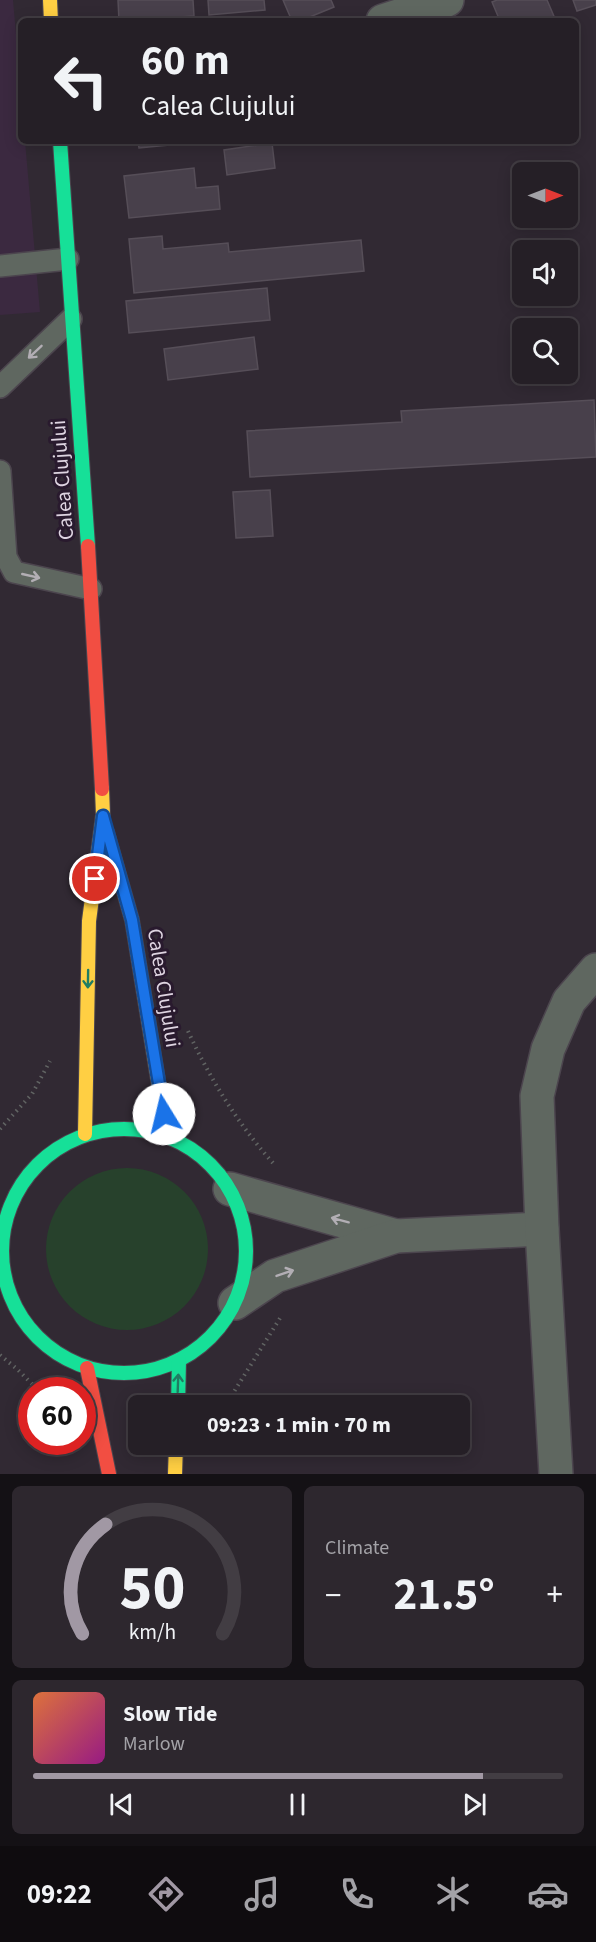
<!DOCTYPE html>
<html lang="en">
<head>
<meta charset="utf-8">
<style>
	body { margin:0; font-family:"Source Sans 3",sans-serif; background:#2d272e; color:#f1f3f6; height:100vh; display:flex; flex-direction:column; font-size:22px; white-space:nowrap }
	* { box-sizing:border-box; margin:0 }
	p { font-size:20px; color:#a3a2a7 }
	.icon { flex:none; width:33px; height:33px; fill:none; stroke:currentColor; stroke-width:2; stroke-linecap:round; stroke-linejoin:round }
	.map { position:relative; height:1474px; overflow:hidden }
	.drawer { display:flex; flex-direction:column; gap:12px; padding:12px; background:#141115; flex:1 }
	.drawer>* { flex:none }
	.guide { position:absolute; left:18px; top:18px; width:561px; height:126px; border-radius:9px; box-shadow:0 3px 15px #0003,0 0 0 2px #423d43; background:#251f26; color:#f1f3f6; overflow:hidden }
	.needle { width:39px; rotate:90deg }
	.tools { position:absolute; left:512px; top:162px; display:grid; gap:12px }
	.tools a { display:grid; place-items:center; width:66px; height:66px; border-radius:9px; background:#251f26; box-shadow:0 3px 15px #0003,0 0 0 2px #423d43; font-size:30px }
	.speed { position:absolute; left:18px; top:1377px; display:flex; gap:12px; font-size:30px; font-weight:700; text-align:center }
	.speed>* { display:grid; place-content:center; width:78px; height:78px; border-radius:50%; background:#251f26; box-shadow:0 3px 15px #0003,0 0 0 2px #423d43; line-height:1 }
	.speed .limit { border:9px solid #d22; background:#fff; color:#111 }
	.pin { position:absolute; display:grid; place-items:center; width:51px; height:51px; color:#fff; margin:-26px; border:3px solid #fff; border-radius:50%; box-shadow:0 2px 6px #0007 }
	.me { position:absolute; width:66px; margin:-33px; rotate:351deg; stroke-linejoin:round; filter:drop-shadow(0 0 4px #0008) }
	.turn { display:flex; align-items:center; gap:21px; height:126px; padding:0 24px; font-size:27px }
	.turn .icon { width:78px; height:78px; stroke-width:2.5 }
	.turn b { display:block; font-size:42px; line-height:51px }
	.big { font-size:45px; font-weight:700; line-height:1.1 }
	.drawer .widget { flex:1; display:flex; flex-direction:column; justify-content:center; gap:9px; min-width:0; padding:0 21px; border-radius:9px; background:#2d272e }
	.drawer .dial { align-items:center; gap:0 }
	.dial svg { height:156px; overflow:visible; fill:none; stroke:#423d43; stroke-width:7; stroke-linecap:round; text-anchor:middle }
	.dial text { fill:#f1f3f6; stroke:none }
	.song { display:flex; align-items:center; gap:18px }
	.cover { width:72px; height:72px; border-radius:9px; background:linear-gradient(135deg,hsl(20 70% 55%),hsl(310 70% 35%)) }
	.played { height:6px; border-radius:3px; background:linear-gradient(90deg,#a198a4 85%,#423d43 85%) }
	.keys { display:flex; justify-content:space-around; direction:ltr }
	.heat { display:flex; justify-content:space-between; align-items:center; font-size:33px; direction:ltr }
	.drawer .tiles { flex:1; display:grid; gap:12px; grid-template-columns:1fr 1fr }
	.widget:last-child { grid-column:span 2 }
	.trip { position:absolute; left:128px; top:1395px; width:342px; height:60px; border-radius:9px; background:#251f26; box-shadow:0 3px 15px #0003,0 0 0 2px #423d43; font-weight:700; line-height:60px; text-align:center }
	.menu { display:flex; height:96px; justify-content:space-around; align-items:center; background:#0f0c0f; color:#a3a2a7 }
	.menu .icon { width:42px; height:42px }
	.menu .active { color:#a198a4 }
	.menu b { font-size:27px; color:#f1f3f6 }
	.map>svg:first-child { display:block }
</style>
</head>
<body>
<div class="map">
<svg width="596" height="1474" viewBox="0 0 596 1474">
	<rect width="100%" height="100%" fill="#312933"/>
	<!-- built -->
	<path fill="#3b2940" d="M0,0H13L21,91V141H25L40,312L0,315Z"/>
	<!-- green -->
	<circle fill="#27412c" cx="127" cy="1249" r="81"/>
	<!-- building -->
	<g fill="#48404b" stroke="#564e58" stroke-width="1.5">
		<path d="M118,0H193L194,16L119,21Z"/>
		<path d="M208,0H264L265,10L209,15Z"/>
		<path d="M283,0H331L334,7L300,21H292Z"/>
		<path d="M497,0H547L556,21H500L492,2Z"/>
		<path d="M573,0H596V5L577,11Z"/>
		<path d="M138,141H212L139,148Z"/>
		<path d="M272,143L275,168L227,175L224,150Z"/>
		<path d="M194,168L196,188L218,186L220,209L129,218L124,176Z"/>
		<path d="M162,236L163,249L228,243L229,252L361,240L364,271L134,293L129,239Z"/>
		<path d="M267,288L270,320L129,333L126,301Z"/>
		<path d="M254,337L258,369L168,380L164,349Z"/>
		<path d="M594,400L596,457L250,477L247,431L402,422L401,411Z"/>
		<path d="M270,490L273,536L236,538L233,492Z"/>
	</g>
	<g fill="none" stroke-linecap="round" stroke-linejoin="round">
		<defs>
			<g id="lane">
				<path d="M0,266L68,259"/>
				<path d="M0,387L71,319"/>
				<path d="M0,471L6,557L14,572L91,589"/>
			</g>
			<g id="street">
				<path d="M383,21L447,0"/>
				<path d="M230,1189L396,1236"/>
				<path d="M235,1303L275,1276L396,1236L542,1229"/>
				<path d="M556,1474L542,1229L537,1096L548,1049L569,1001L596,970"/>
			</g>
			<g id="fast">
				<path d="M60,141L88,546"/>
				<circle cx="124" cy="1251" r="122"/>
				<path d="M178,1406L179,1360"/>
			</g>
			<g id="slow">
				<path d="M50,0L51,21"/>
				<path d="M107,832L132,920L167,1135"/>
				<path d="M85,1134L89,921L103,815L102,789"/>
				<path d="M175,1474L176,1444"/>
			</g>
			<g id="jam">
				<path d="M88,546L102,789"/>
				<path d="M87,1368L109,1474"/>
			</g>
		</defs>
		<!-- lane casing -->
		<use href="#lane" stroke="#4c454e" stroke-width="24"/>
		<!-- street casing -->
		<use href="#street" stroke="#4c454e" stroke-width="36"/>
		<!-- fast casing -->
		<use href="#fast" stroke="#4c454e" stroke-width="16"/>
		<!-- slow casing -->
		<use href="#slow" stroke="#4c454e" stroke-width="16"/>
		<!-- jam casing -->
		<use href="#jam" stroke="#4c454e" stroke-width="16"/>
		<!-- path -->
		<g stroke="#616463" stroke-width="4" stroke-dasharray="1.5 4.5" stroke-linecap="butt">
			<path d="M188,1031C210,1079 238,1124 273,1163"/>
			<path d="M0,1129L32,1094L50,1061"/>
			<path d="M0,1355L17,1369L38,1390"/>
			<path d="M225,1406L282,1315"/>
		</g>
		<!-- lane -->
		<use href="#lane" stroke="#5f6760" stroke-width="21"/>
		<!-- street -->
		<use href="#street" stroke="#5f6760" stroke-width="33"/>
		<!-- fast -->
		<use href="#fast" stroke="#16e098" stroke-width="14"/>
		<!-- slow -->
		<use href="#slow" stroke="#ffcf43" stroke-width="14"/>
		<!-- jam -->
		<use href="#jam" stroke="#f24e42" stroke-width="14"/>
	</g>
	<!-- one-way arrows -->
	<defs><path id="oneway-shaft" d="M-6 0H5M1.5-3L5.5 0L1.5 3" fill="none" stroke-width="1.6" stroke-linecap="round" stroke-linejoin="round" transform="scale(1.5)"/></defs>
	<g stroke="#b2aeb4">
		<use href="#oneway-shaft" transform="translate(35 352) rotate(137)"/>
		<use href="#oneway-shaft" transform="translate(31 576) rotate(13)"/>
		<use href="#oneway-shaft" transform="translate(340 1220) rotate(-165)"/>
		<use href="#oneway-shaft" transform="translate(285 1273) rotate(-19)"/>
	</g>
	<g stroke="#207d63">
		<use href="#oneway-shaft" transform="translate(88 979) rotate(91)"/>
		<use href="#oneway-shaft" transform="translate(178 1383) rotate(-88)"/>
	</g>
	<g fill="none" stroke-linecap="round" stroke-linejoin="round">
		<defs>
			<path id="route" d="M95,879L103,816L132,920L164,1114"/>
		</defs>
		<!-- route casing -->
		<use href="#route" stroke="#114b97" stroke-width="15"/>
		<!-- route -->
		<use href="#route" stroke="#1a73e8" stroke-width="10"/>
	</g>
	<g text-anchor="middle" stroke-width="6" stroke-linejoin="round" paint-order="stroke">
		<!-- street labels -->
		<g font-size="21" fill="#ded4e1" stroke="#291a2e">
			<text transform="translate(62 480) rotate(-94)" y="7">Calea Clujului</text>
			<text transform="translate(164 988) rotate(81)" y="7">Calea Clujului</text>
		</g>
	</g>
</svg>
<div class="tools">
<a><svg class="needle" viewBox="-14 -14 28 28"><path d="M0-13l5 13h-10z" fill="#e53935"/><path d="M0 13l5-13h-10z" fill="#a3a2a7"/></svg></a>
<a><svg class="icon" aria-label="sound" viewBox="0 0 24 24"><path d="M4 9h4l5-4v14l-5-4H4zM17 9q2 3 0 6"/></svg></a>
<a><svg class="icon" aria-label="search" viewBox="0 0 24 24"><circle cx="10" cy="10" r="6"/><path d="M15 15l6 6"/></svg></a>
</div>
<div class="speed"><div class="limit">60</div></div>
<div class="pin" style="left:95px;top:879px;background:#d93025"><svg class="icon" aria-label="arrive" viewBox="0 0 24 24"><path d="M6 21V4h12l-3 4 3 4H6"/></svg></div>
<svg class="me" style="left:164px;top:1114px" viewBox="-20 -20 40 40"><circle r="19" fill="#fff"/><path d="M0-13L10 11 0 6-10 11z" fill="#1a73e8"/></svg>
<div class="trip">09:23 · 1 min · 70 m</div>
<div class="guide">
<div class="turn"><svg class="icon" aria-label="left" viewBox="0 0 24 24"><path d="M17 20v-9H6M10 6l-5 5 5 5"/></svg><div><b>60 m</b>Calea Clujului</div></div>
</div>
</div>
<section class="drawer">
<div class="tiles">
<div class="widget dial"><svg viewBox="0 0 100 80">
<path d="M14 69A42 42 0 1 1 86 69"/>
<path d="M14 69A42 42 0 0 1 26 13" stroke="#a198a4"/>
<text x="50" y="56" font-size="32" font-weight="700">50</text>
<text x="50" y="72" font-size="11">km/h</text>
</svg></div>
<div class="widget"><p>Climate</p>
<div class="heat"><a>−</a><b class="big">21.5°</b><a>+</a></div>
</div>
<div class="widget">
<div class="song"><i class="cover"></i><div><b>Slow Tide</b><p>Marlow</p></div></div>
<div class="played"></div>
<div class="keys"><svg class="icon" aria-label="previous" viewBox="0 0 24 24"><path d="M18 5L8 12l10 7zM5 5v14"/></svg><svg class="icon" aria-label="pause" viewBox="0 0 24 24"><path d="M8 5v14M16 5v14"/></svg><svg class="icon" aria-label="next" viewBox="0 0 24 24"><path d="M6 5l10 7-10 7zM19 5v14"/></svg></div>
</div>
</div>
</section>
<nav class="menu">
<b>09:22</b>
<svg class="icon active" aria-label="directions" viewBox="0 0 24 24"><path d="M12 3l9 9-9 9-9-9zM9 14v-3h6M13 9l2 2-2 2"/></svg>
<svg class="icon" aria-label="music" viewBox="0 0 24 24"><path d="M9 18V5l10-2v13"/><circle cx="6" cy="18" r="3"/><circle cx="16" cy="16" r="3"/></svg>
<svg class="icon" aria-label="phone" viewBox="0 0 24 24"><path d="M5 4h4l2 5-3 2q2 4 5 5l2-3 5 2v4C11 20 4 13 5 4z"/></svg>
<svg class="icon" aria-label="climate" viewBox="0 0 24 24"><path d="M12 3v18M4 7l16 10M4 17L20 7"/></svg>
<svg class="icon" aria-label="car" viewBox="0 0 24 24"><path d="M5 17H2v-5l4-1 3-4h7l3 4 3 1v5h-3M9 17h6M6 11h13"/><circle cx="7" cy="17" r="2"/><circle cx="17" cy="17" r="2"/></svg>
</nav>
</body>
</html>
